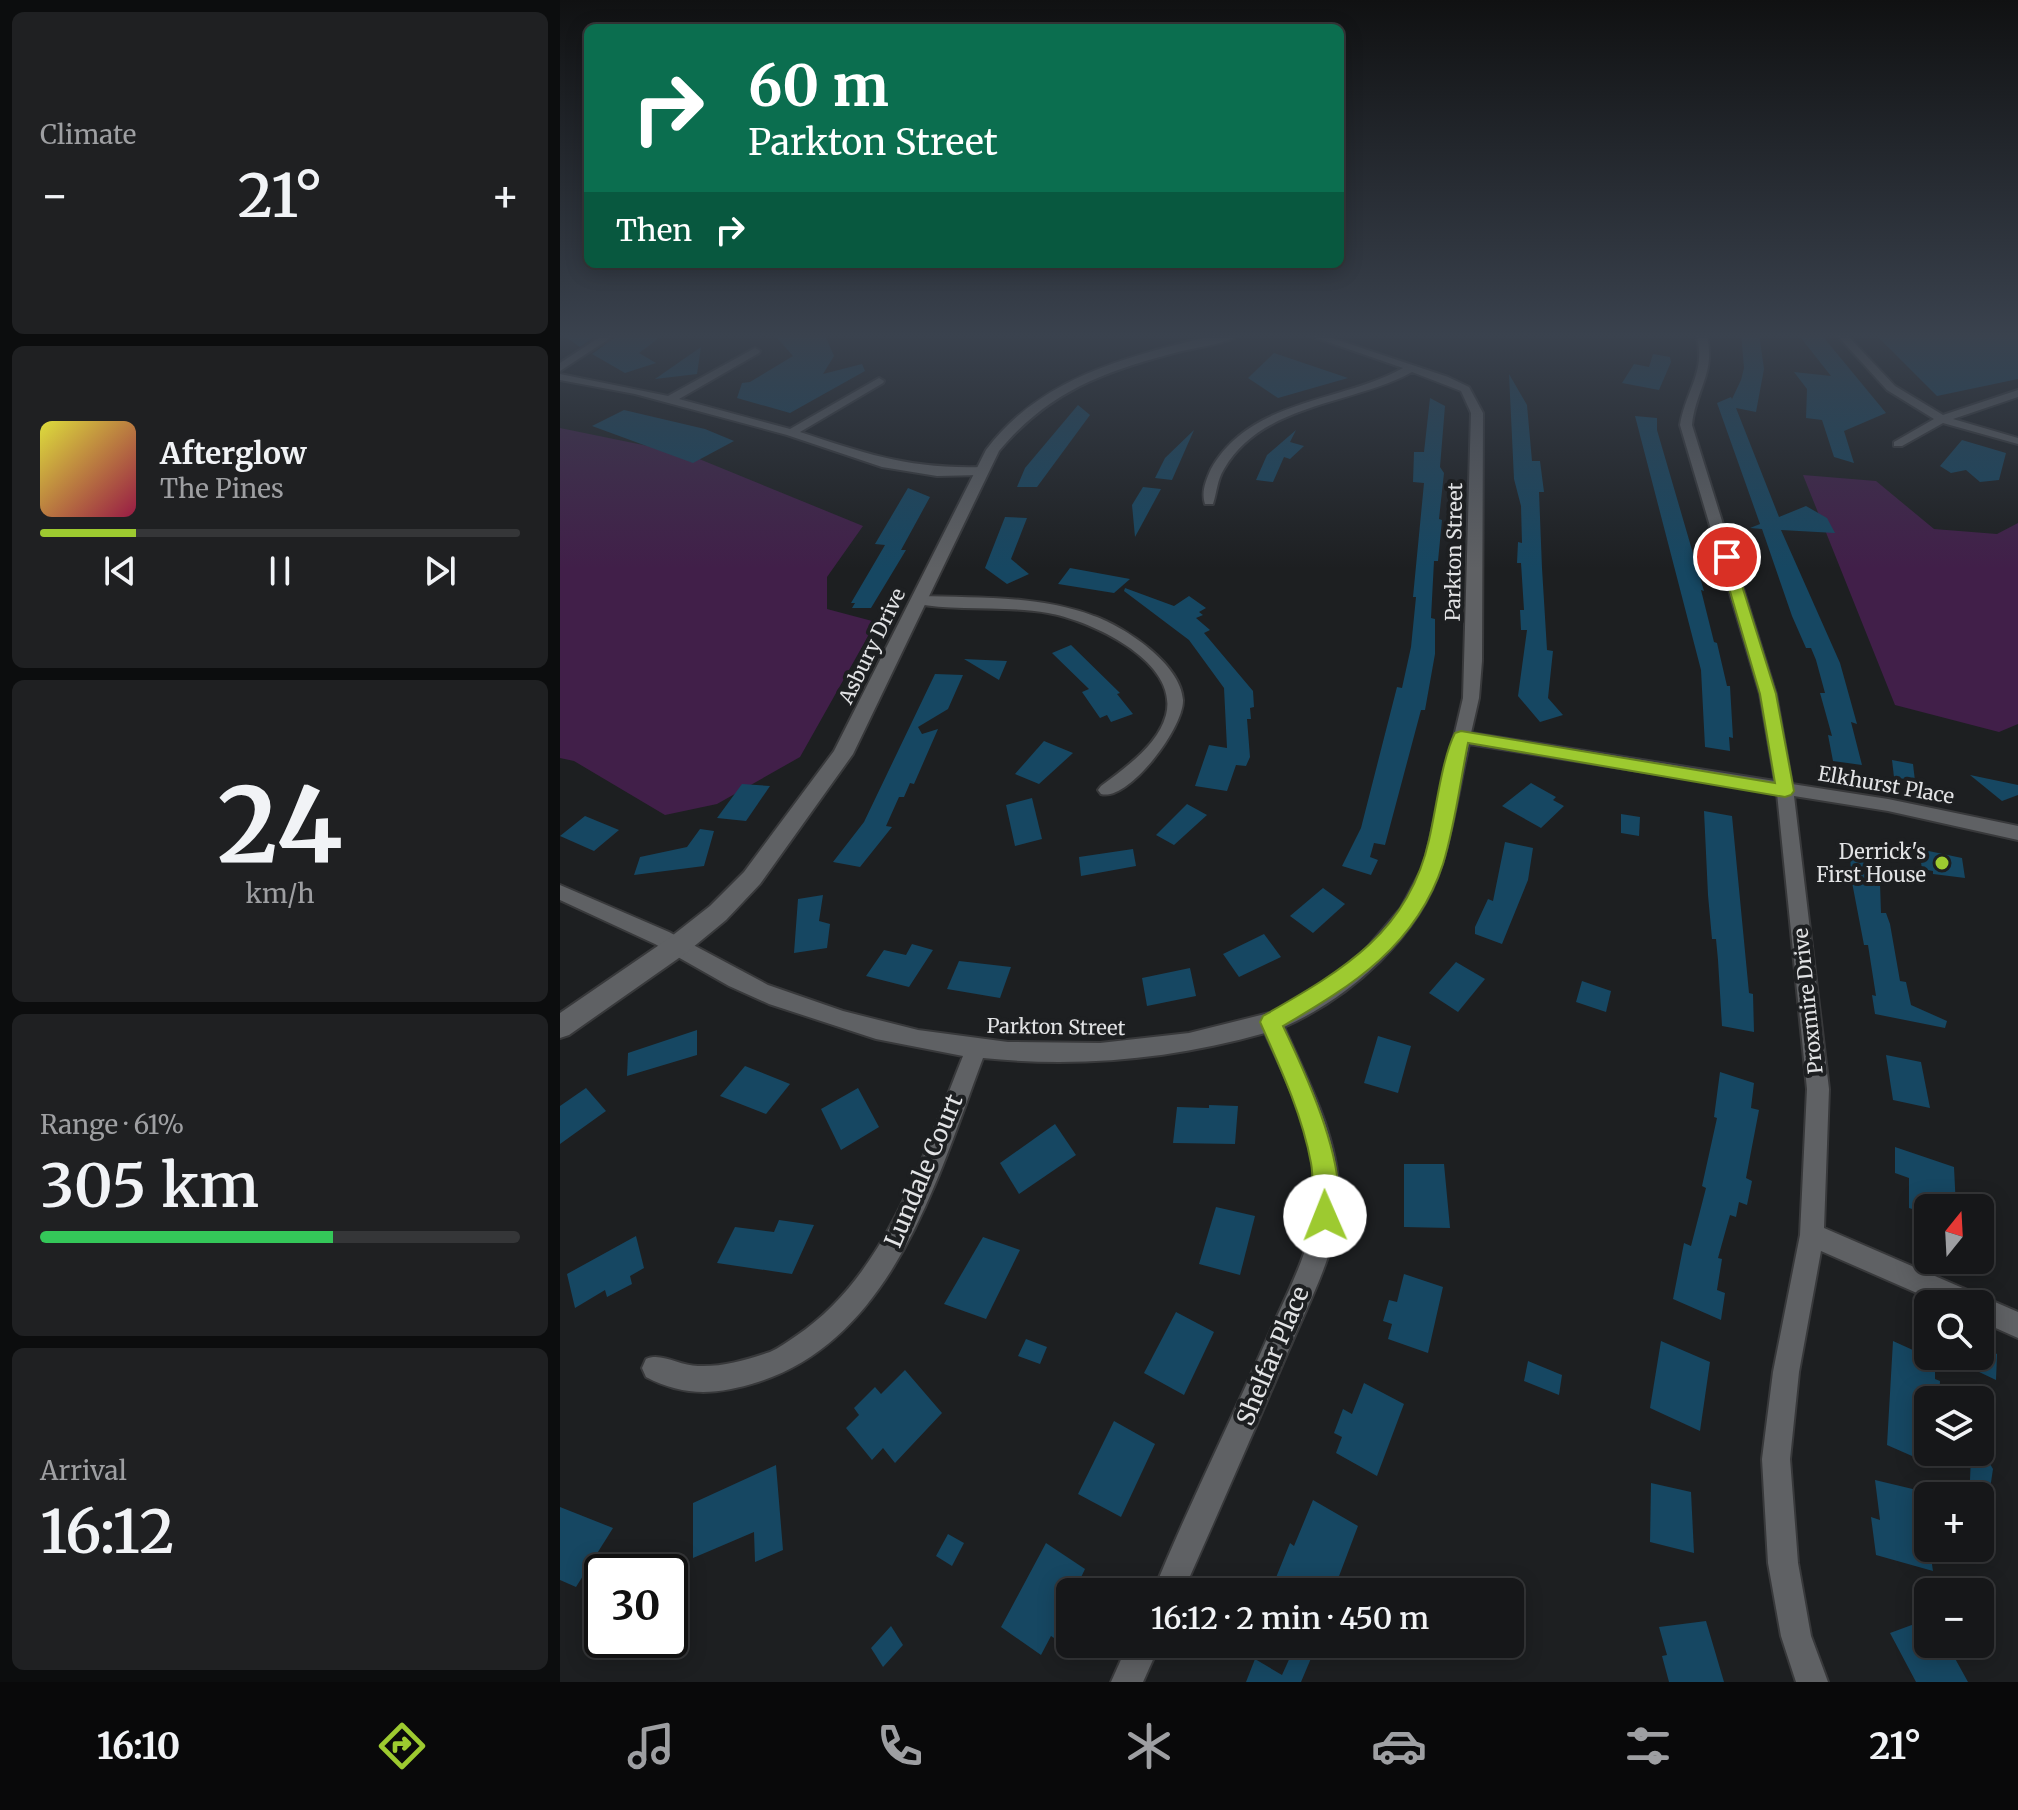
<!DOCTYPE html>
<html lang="en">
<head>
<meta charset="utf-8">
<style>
	body { margin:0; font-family:Merriweather,serif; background:#1f2022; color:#f1f3f6; height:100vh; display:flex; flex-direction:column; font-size:30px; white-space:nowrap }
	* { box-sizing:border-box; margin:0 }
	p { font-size:26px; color:#9e9fa2 }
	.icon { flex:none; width:44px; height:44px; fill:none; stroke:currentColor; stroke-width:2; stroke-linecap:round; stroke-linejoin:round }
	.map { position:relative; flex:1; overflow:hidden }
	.drawer { display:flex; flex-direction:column; gap:12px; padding:12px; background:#0c0d0e; width:560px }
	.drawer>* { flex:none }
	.top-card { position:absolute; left:24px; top:24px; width:760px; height:244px; border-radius:12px; box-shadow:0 4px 20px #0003,0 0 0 2px #353638; background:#0b6e4f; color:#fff; overflow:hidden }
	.needle { width:52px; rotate:18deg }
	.fabs { position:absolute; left:1354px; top:1194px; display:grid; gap:16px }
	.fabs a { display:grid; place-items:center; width:80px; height:80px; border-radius:12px; background:#161719; box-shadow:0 4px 20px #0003,0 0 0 2px #353638; font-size:40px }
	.speed { position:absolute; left:24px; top:1554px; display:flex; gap:16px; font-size:40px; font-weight:700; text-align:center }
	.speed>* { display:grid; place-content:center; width:104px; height:104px; border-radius:50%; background:#161719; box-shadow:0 4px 20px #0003,0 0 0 2px #353638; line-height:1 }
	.speed .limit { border:4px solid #111; border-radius:12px; background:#fff; color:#111 }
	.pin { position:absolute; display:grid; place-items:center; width:68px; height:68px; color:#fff; margin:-34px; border:4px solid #fff; border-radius:50%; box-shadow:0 2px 8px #0007 }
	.me { position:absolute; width:88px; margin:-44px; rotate:359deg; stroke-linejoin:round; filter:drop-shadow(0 0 6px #0008) }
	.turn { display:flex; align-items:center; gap:28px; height:168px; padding:0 32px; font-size:36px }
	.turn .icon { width:104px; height:104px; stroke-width:2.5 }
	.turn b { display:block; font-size:56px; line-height:68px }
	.then { display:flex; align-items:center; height:76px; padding:0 32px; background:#0003; gap:16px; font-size:30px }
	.big { font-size:60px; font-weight:600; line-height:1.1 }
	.drawer .tile { flex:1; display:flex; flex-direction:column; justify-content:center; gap:12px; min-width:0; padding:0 28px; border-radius:12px; background:#1f2022 }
	.drawer .dial { align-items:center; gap:0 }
	.dial b { font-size:104px; line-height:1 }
	.song { display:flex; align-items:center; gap:24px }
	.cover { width:96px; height:96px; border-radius:12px; background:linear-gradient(135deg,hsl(60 70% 55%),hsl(340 70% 35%)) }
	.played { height:8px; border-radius:4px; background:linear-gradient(90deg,#9dca30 20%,#353638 20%) }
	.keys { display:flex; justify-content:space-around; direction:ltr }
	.heat { display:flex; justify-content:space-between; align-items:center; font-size:44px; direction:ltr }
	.charge { height:12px; border-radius:6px; background:linear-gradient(90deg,#34c759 61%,#353638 0) }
	.trip { position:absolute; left:496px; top:1578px; width:468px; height:80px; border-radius:12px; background:#161719; box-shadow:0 4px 20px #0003,0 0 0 2px #353638; font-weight:600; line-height:80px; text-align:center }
	.menu { display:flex; height:128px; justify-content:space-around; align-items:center; background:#09090a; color:#9e9fa2 }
	.menu .icon { width:56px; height:56px }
	.menu .active { color:#9dca30 }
	.menu b { font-size:36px; color:#f1f3f6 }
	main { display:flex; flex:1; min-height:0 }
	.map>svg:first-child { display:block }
</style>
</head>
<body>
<main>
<section class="drawer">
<div class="tile"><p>Climate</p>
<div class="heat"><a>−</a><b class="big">21°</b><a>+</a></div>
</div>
<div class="tile">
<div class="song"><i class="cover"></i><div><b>Afterglow</b><p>The Pines</p></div></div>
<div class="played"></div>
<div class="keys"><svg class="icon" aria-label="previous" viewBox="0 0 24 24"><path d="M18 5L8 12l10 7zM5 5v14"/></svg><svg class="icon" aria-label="pause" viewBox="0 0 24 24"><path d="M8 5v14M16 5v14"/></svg><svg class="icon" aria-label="next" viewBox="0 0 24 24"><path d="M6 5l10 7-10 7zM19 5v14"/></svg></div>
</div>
<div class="tile dial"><b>24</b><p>km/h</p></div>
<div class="tile"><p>Range · 61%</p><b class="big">305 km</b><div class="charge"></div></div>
<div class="tile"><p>Arrival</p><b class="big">16:12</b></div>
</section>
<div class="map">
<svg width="1458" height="1682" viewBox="0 0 1458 1682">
	<rect width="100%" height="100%" fill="#1d1f21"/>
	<!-- green -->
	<g fill="#411f49">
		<path d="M0,428L127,454L303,526L267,577V609L316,622L240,757L157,804L105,815L14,761L0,758Z"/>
		<path d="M1243,475L1316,481L1374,529L1437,534L1458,523V724L1439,732L1335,705Z"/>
	</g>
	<!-- building -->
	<g fill="#164762">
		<path d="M0,333H40L20,347Z"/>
		<path d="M61,333L103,335L79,353L96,363L65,373L32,354Z"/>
		<path d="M213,333H264L274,356L263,374L302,364L305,371L230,413L177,398L182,383L190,382L233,356Z"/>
		<path d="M1181,333H1199L1204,369L1196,412L1176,408L1219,517L1246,506L1267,518L1275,533L1221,530L1280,663L1297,724L1291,722L1302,765L1273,761L1268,735L1272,736L1260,693H1265L1256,660L1251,648H1246L1232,616L1202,529L1190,528L1200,524L1157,403L1171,397L1172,399L1181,380L1184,368Z"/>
		<path d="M1237,333H1260L1326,413L1284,431L1294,463L1274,457L1262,420L1246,418L1247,389L1234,372L1271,376Z"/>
		<path d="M1314,333H1458V379L1377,396Z"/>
		<path d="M141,347L137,374L95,379Z"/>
		<path d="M714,353L788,378L718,398L688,378Z"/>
		<path d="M1093,354L1110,357L1111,362L1099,390L1062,383L1074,364L1089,367Z"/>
		<path d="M949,374L967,405L972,461H980L984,492H979L982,568L987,650L993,651L988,698L1003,715L980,722L958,696L967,630H961L960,610H964L961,563H957L958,542L962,543L961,506L954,479Z"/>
		<path d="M870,398L885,406L880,467L884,473L879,519L882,520L878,561H874L871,618L875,619V654L865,710H861L825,845L814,843L810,857L818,860L811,875L782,866L801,828L837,687L842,688L851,647L856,597H853L864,483L853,482L854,452H864Z"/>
		<path d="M518,405L530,415L477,487H457L465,468Z"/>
		<path d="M64,410L145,429L174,441L133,463L32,426Z"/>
		<path d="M1075,416L1097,418V430L1144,591L1141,590L1154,642L1157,643L1167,686H1170L1173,738L1169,737L1170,751L1145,747L1141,670Z"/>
		<path d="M634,430L612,480L595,478L605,458Z"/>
		<path d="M736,430L730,442L744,446L730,459L724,457L713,482L696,480L707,455Z"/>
		<path d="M1402,440L1446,453L1439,480L1420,482L1406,470L1391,473L1380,466Z"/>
		<path d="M583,487L601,489L575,537L572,505Z"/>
		<path d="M348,488L370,497L341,550H346L311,608H292L295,603H291L325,545L315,544Z"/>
		<path d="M445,517L467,518L451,559L469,574L447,584L425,568Z"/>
		<path d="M510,568L570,579L554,593L498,584Z"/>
		<path d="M565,588L614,606L629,596L646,608L639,612L643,615L636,618L650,630L644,633L693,691L694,707L690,708L691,719H687L690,757L686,766L676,765L667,791L635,786L649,745L667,748L664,688L629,640L564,591Z"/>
		<path d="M511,645L560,693L557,694L573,714L551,722L547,715L540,718L522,692L529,689L492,653Z"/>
		<path d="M404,659L447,661L439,680Z"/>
		<path d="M375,674L403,675L388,709L358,727L362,734L378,729L354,784L350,783L344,797H339L326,826L332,827L300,867L273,862L304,822Z"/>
		<path d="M484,741L513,753L479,784L455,774Z"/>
		<path d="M1332,760L1353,764L1355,781L1334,777Z"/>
		<path d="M1410,775L1458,785V795L1442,801Z"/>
		<path d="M971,783L996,797L993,800L1004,806L981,828L942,806Z"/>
		<path d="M182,784L210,786L186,821L157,818Z"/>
		<path d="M472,798L482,839L455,846L446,805Z"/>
		<path d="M627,804L647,815L614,845L596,835Z"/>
		<path d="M1144,811L1172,816L1189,993L1193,994L1194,1032L1162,1026L1158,960L1156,939H1152L1148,895Z"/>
		<path d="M1061,814L1080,817L1079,836L1061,833Z"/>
		<path d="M25,816L59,830L34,851L0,836Z"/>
		<path d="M140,829L154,831L144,866L74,875L80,857L127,847Z"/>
		<path d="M945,842L973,848L968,880L942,944L915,934V927L928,899L933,901Z"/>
		<path d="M1290,847L1319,853L1321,913H1326L1330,924L1340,981L1346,982L1351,1005L1387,1021L1385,1028L1315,1014L1312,995L1316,996L1308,945H1304L1291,877Z"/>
		<path d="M573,849L576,866L521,876L519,857Z"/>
		<path d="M1359,849L1402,858L1405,878L1373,874V871L1362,869Z"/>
		<path d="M763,888L785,904L753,933L730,916Z"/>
		<path d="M263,895L259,921L270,924L267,948L234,953L238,899Z"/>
		<path d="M704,934L721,957L679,977L663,954Z"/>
		<path d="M352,944L373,950L349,987L306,976L324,950L346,955Z"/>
		<path d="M399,961L451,967L440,998L387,989Z"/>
		<path d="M896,962L925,979L898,1012L869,993Z"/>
		<path d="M630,968L636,996L587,1006L582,978Z"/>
		<path d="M1022,981L1051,991L1046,1012L1016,1002Z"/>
		<path d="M137,1030V1055L67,1076L68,1053Z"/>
		<path d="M818,1036L851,1046L838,1093L804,1083Z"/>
		<path d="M1326,1055L1361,1062L1370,1108L1333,1100Z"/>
		<path d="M185,1066L230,1084L206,1114L160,1096Z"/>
		<path d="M1160,1072L1194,1083L1191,1108L1199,1110L1186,1178L1192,1181L1187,1205L1179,1202L1176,1217L1170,1215L1158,1258L1162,1259L1157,1290L1165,1293L1161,1320L1113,1299L1124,1243L1131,1246L1146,1188L1142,1186L1157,1118L1154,1117Z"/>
		<path d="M26,1088L46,1111L0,1144V1106Z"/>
		<path d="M298,1088L319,1127L281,1150L261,1109Z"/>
		<path d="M649,1105L678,1106L675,1144L613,1143L617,1107L649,1108Z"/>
		<path d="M495,1124L516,1155L459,1194L440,1163Z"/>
		<path d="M1335,1147L1394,1167L1396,1208H1368V1214L1349,1208V1178L1335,1173Z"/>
		<path d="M844,1164H884L890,1228L844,1227Z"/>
		<path d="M656,1207L695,1216L680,1275L639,1264Z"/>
		<path d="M219,1220L254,1225L232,1274L157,1263L175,1227L214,1232Z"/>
		<path d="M76,1236L84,1268L70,1276L72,1284L47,1297L45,1290L15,1308L7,1274Z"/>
		<path d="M423,1237L460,1250L426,1319L384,1304Z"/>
		<path d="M844,1274L883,1287L868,1353L828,1339L832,1324L823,1321L829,1300L837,1302Z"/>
		<path d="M616,1312L654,1332L624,1395L584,1373Z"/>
		<path d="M466,1339L487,1347L480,1364L458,1356Z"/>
		<path d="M1101,1341L1150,1362L1140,1431L1090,1408Z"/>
		<path d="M1333,1341L1375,1360V1379L1380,1381L1379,1400H1368V1463L1327,1445Z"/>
		<path d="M1420,1347L1437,1354L1436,1380L1417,1371Z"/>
		<path d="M968,1361L1002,1375L999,1395L964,1381Z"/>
		<path d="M345,1370L382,1413L335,1463L323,1448L312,1460L286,1428L299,1415L294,1408L315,1387L321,1394Z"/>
		<path d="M804,1383L844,1404L817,1476L776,1453L782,1437L774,1433L783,1409L792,1414Z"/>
		<path d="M554,1421L595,1444L561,1517L518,1494Z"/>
		<path d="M1411,1455L1430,1464L1433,1469L1430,1489L1410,1480Z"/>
		<path d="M216,1465L223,1550L195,1562L194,1532L133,1558V1503Z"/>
		<path d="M1315,1480L1361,1491L1373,1571L1316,1555L1311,1517L1320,1520Z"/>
		<path d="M1091,1483L1131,1492L1134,1553L1090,1542Z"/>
		<path d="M753,1500L798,1526L773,1592H724L713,1585L730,1543L734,1546Z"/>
		<path d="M0,1507L53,1528L16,1587L0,1580Z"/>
		<path d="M388,1534L404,1543L392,1566L376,1556Z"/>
		<path d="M486,1543L525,1569L514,1592H510V1622L500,1642L491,1636L481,1655L441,1627Z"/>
		<path d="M1368,1619V1644H1387L1408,1682H1356L1330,1633Z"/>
		<path d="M1146,1621L1164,1682H1109L1102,1656L1107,1655L1099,1627Z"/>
		<path d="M331,1626L343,1645L323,1667L311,1648Z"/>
		<path d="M736,1644L752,1656L741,1682H686L695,1659L722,1675Z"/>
	</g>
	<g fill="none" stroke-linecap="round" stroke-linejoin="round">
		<defs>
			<g id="minor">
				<path d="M46,333H58L0,371V363Z"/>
				<path d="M742,333H757L888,377L909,387L923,413L922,661L919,698L911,733L1215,781L1200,694L1120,425C1126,389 1147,372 1136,333H1146C1157,372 1136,388 1132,425L1216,694L1232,784L1328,799L1458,826V840L1328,811L1234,796L1269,1089L1264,1228L1458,1312V1338L1420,1321V1304H1382L1261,1251L1239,1372L1230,1459L1238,1563L1251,1636L1268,1682H1236L1221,1636L1208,1563L1202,1459L1213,1372L1240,1235L1247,1089L1217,793L909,744C900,783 894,825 882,864C860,936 791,997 724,1027C747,1079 777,1134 779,1193C780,1247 750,1299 730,1347C695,1429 659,1511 623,1592H593C629,1504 672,1419 710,1332C729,1288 755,1244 755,1194C756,1138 728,1083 705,1033C613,1059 519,1068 423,1058C378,1177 333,1339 198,1382C157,1395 124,1397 86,1377L82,1368L86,1359C101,1352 120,1366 138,1366C163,1367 186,1360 210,1352C219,1348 227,1342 236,1336C327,1275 364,1153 403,1056L316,1039L209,1004L169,986L95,944L0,900V885L109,932L208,985L283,1011L358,1030L448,1042L540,1043L629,1033L717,1011L764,983L806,949L841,908L864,865L903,698L911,413L901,391L852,372C792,405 702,403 664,469C657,480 657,492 653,504H645C641,492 646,480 651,469C690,399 780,403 843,368Z"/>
				<path d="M1275,333H1285L1335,386L1383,415L1458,390V397L1393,419L1458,438V444L1383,423L1342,446H1334V442L1374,419L1327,390Z"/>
				<path d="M195,348L200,351L199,353L119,399L230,429L319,378L324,381L323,383L240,432C307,454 349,469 421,467L427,471L421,475L377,476L322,467L227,435L75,394L0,380V374L108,396Z"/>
				<path d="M359,596C417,598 479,595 534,616C565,627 621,664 623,700C624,728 568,802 541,794L538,790L541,786C565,768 598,745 606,715C620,661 529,620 488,613C445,605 394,612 354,603L352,600Z"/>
				<path d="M568,1644H600L583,1682H551Z"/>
			</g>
			<path id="tertiary" d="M663,333H683C667,344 638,347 618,352C545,371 489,391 439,451L293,754L200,884L166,920L126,953L9,1035L0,1038V1013L108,939L150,906L184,872L274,751L426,450C483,374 575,355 663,333Z"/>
		</defs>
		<!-- minor casing -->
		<use href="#minor" stroke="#38393b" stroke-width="4"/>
		<!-- tertiary casing -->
		<use href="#tertiary" stroke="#38393b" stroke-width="4"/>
		<!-- minor -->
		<use href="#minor" fill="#5f6164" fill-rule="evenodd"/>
		<!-- tertiary -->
		<use href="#tertiary" fill="#5f6164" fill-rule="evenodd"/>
	</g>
	<!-- sky -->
	<linearGradient id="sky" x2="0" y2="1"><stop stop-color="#101112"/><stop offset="0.59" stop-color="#3a424e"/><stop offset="1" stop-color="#3a424e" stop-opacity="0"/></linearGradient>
	<rect width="1458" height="569" fill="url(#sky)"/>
	<!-- route -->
	<path fill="#9dca30" stroke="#66831f" stroke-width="2" d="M1167,553L1173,557L1216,694L1234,791L1231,795L1225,797L908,743C900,783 895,825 883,864C856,946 793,985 723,1026C745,1072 794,1176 774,1225L765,1228L757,1225C749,1207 755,1183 751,1163C742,1114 720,1067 700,1022L703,1016C781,971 848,934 869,840C876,810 882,758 895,733L901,731L1215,783L1200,694L1160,557Z"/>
	<!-- markers -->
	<circle fill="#9dca30" stroke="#1d1f21" stroke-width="3" cx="1382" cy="863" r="8"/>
	<g text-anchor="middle" stroke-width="8" stroke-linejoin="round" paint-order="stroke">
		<!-- street labels -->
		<g font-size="20" fill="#e2e3e5" stroke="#1d1f21">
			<text transform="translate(894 552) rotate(-89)" y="7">Parkton Street</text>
			<text transform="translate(312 646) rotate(-64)" y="7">Asbury Drive</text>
			<text transform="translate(1326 785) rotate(10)" y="7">Elkhurst Place</text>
			<text transform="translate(1248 1001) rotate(-96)" y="7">Proxmire Drive</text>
			<text transform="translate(496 1027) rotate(1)" y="7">Parkton Street</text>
		</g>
		<!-- poi labels -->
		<g font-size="20" fill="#e2e3e5" stroke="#1d1f21" text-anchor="end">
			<text x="1366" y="859">Derrick's<tspan x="1366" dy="23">First House</tspan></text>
		</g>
		<!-- near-street labels -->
		<g font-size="24" fill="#e2e3e5" stroke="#1d1f21">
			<text transform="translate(364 1171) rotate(-67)" y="8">Lundale Court</text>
			<text transform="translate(713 1356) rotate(-67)" y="8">Shelfar Place</text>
		</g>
	</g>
</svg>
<div class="fabs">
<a><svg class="needle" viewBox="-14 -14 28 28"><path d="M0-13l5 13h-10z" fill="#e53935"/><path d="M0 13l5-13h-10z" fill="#9e9fa2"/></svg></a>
<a><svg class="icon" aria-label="search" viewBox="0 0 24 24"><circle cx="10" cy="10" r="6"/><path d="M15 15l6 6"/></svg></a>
<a><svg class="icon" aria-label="layers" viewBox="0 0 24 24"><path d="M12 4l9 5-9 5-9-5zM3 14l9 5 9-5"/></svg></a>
<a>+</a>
<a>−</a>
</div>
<div class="speed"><div class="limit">30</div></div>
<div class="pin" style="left:1167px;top:557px;background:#d93025"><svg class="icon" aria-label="arrive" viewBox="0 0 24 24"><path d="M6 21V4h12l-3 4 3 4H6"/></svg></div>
<svg class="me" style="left:765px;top:1216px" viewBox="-20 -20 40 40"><circle r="19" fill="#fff"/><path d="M0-13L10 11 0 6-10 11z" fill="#9dca30"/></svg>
<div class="trip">16:12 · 2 min · 450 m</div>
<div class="top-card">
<div class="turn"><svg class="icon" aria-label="right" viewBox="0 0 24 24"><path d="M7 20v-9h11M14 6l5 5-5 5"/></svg><div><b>60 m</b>Parkton Street</div></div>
<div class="then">Then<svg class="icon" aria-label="right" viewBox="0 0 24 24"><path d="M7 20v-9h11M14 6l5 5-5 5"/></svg></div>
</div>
</div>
</main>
<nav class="menu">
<b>16:10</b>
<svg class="icon active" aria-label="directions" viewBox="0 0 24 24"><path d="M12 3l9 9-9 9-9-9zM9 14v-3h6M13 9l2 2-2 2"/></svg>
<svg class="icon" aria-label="music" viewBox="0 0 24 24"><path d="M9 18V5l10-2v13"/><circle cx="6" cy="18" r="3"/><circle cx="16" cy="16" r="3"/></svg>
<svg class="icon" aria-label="phone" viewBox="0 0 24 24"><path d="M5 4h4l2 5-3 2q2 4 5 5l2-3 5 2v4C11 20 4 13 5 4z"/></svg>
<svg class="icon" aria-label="climate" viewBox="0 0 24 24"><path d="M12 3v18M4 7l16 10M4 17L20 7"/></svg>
<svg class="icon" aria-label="car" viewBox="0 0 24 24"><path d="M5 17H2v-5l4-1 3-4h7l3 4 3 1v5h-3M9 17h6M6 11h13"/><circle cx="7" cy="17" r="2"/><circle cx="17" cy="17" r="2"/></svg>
<svg class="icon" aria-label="filters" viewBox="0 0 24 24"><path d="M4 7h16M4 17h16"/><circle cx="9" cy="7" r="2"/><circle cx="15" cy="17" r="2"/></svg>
<b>21°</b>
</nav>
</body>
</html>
